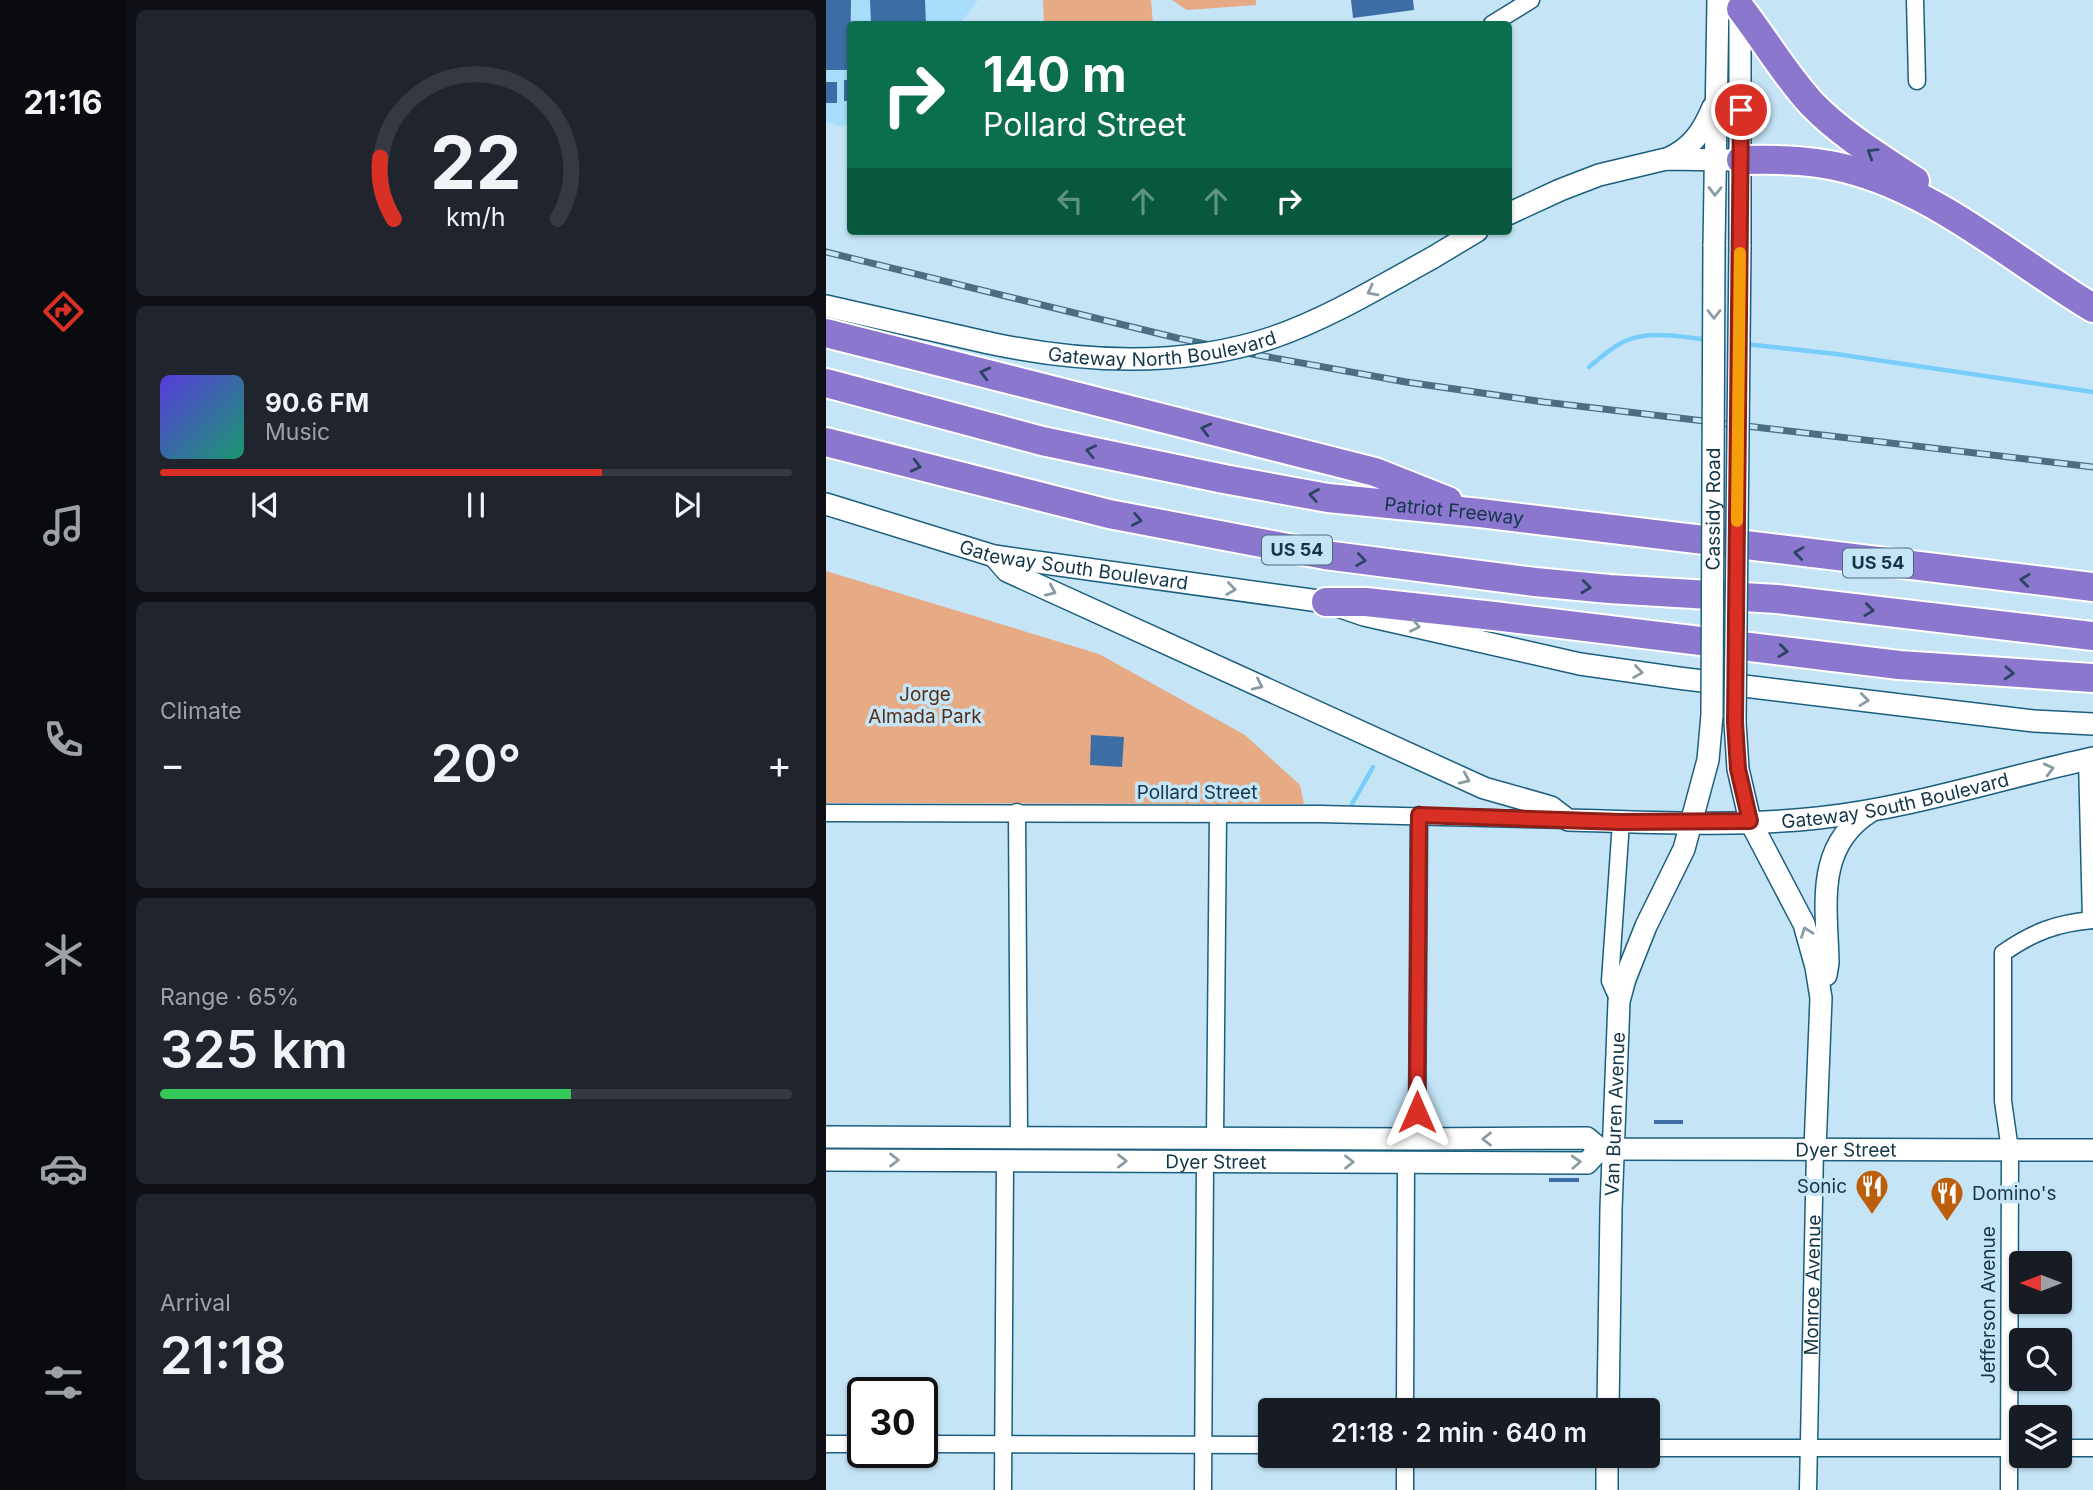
<!DOCTYPE html>
<html lang="en">
<head>
<meta charset="utf-8">
<style>
	body { margin:0; font-family:Inter,sans-serif; background:#20242c; color:#f1f3f6; height:100vh; display:flex; flex-direction:column; font-size:26px; white-space:nowrap }
	* { box-sizing:border-box; margin:0 }
	p { font-size:23px; color:#9ea1a6 }
	.icon { flex:none; width:38px; height:38px; fill:none; stroke:currentColor; stroke-width:2; stroke-linecap:round; stroke-linejoin:round }
	.map { position:relative; flex:1; overflow:hidden }
	.drawer { display:flex; flex-direction:column; gap:10px; padding:10px; background:#0d0f14; width:700px }
	.drawer>* { flex:none }
	.hud { position:absolute; left:21px; top:21px; width:665px; height:214px; border-radius:7px; box-shadow:0 2px 5px #0004; background:#0b6e4f; color:#fff; overflow:hidden }
	.needle { width:46px; rotate:270deg }
	.fabs { position:absolute; left:1183px; top:1251px; display:grid; gap:14px }
	.fabs a { display:grid; place-items:center; width:63px; height:63px; border-radius:7px; background:#171b24; box-shadow:0 2px 5px #0004; font-size:35px }
	.speed { position:absolute; left:21px; top:1377px; display:flex; gap:14px; font-size:35px; font-weight:700; text-align:center }
	.speed>* { display:grid; place-content:center; width:91px; height:91px; border-radius:50%; background:#171b24; box-shadow:0 2px 5px #0004; line-height:1 }
	.speed .limit { border:4px solid #111; border-radius:10px; background:#fff; color:#111 }
	.pin { position:absolute; display:grid; place-items:center; width:60px; height:60px; color:#fff; margin:-30px; border:4px solid #fff; border-radius:50%; box-shadow:0 2px 7px #0007 }
	.me { position:absolute; width:77px; margin:-38px; rotate:0deg; stroke-linejoin:round; filter:drop-shadow(0 0 5px #0008) }
	.turn { display:flex; align-items:center; gap:24px; height:147px; padding:0 21px; font-size:32px }
	.turn .icon { width:91px; height:91px; stroke-width:2.5 }
	.turn b { display:block; font-size:49px; line-height:60px }
	.lanes { display:flex; align-items:center; height:66px; padding:0 21px; background:#0003; justify-content:center; gap:35px; direction:ltr }
	.lanes .off { opacity:.35 }
	.big { font-size:52px; font-weight:600; line-height:1.1 }
	.drawer .card { flex:1; display:flex; flex-direction:column; justify-content:center; gap:10px; min-width:0; padding:0 24px; border-radius:10px; background:#20242c }
	.drawer .dial { align-items:center; gap:0 }
	.dial svg { height:182px; overflow:visible; fill:none; stroke:#363941; stroke-width:7; stroke-linecap:round; text-anchor:middle }
	.dial text { fill:#f1f3f6; stroke:none }
	.song { display:flex; align-items:center; gap:21px }
	.cover { width:84px; height:84px; border-radius:10px; background:linear-gradient(135deg,hsl(250 70% 55%),hsl(160 70% 35%)) }
	.played { height:7px; border-radius:4px; background:linear-gradient(90deg,#d93025 70%,#363941 70%) }
	.keys { display:flex; justify-content:space-around; direction:ltr }
	.heat { display:flex; justify-content:space-between; align-items:center; font-size:38px; direction:ltr }
	.charge { height:10px; border-radius:5px; background:linear-gradient(90deg,#34c759 65%,#363941 0) }
	.trip { position:absolute; left:432px; top:1398px; width:402px; height:70px; border-radius:7px; background:#171b24; box-shadow:0 2px 5px #0004; font-weight:600; line-height:70px; text-align:center }
	main { display:flex; flex:1; min-height:0 }
	.tabs { display:flex; flex-direction:column; width:126px; justify-content:space-around; align-items:center; background:#090b0e; color:#9ea1a6 }
	.tabs .icon { width:49px; height:49px }
	.tabs .selected { color:#d93025 }
	.tabs b { font-size:32px; color:#f1f3f6 }
	.map>svg:first-child { display:block }
</style>
</head>
<body>
<main>
<nav class="tabs">
<b>21:16</b>
<svg class="icon selected" aria-label="directions" viewBox="0 0 24 24"><path d="M12 3l9 9-9 9-9-9zM9 14v-3h6M13 9l2 2-2 2"/></svg>
<svg class="icon" aria-label="music" viewBox="0 0 24 24"><path d="M9 18V5l10-2v13"/><circle cx="6" cy="18" r="3"/><circle cx="16" cy="16" r="3"/></svg>
<svg class="icon" aria-label="phone" viewBox="0 0 24 24"><path d="M5 4h4l2 5-3 2q2 4 5 5l2-3 5 2v4C11 20 4 13 5 4z"/></svg>
<svg class="icon" aria-label="climate" viewBox="0 0 24 24"><path d="M12 3v18M4 7l16 10M4 17L20 7"/></svg>
<svg class="icon" aria-label="car" viewBox="0 0 24 24"><path d="M5 17H2v-5l4-1 3-4h7l3 4 3 1v5h-3M9 17h6M6 11h13"/><circle cx="7" cy="17" r="2"/><circle cx="17" cy="17" r="2"/></svg>
<svg class="icon" aria-label="filters" viewBox="0 0 24 24"><path d="M4 7h16M4 17h16"/><circle cx="9" cy="7" r="2"/><circle cx="15" cy="17" r="2"/></svg>
</nav>
<section class="drawer">
<div class="card dial"><svg viewBox="0 0 100 80">
<path d="M14 69A42 42 0 1 1 86 69"/>
<path d="M14 69A42 42 0 0 1 8 42" stroke="#d93025"/>
<text x="50" y="56" font-size="32" font-weight="700">22</text>
<text x="50" y="72" font-size="11">km/h</text>
</svg></div>
<div class="card">
<div class="song"><i class="cover"></i><div><b>90.6 FM</b><p>Music</p></div></div>
<div class="played"></div>
<div class="keys"><svg class="icon" aria-label="previous" viewBox="0 0 24 24"><path d="M18 5L8 12l10 7zM5 5v14"/></svg><svg class="icon" aria-label="pause" viewBox="0 0 24 24"><path d="M8 5v14M16 5v14"/></svg><svg class="icon" aria-label="next" viewBox="0 0 24 24"><path d="M6 5l10 7-10 7zM19 5v14"/></svg></div>
</div>
<div class="card"><p>Climate</p>
<div class="heat"><a>−</a><b class="big">20°</b><a>+</a></div>
</div>
<div class="card"><p>Range · 65%</p><b class="big">325 km</b><div class="charge"></div></div>
<div class="card"><p>Arrival</p><b class="big">21:18</b></div>
</section>
<div class="map">
<svg width="1267" height="1490" viewBox="0 0 1267 1490">
	<rect width="100%" height="100%" fill="#c5e5f7"/>
	<!-- built -->
	<path fill="#a9defb" d="M0,0H152L134,24H24V121L17,127L0,122Z"/>
	<!-- green -->
	<g fill="#e6aa84">
		<path d="M217,0H325L327,24H218Z"/>
		<path d="M346,0H430V5L361,10Z"/>
		<path d="M0,571L273,654L419,735L474,785L478,804L0,803Z"/>
	</g>
	<g fill="none" stroke-linecap="round" stroke-linejoin="round">
		<!-- stream -->
		<g stroke="#78cdfb" stroke-width="4.5">
			<path d="M919,344L1010,354L1267,392"/>
			<path d="M763,367C773,359 784,349 795,343C820,329 856,337 883,340"/>
			<path d="M526,804L547,767"/>
		</g>
	</g>
	<!-- building -->
	<g fill="#3c6da5">
		<path d="M0,0H25L24,70H0Z"/>
		<path d="M44,0H99L100,24H45Z"/>
		<path d="M525,0H587L588,10L527,18Z"/>
		<rect x="18" y="80" width="6" height="21"/>
		<rect x="0" y="82" width="11" height="21"/>
		<path d="M265,735L298,737L296,767L264,765Z"/>
		<rect x="828" y="1120" width="29" height="4"/>
		<rect x="723" y="1178" width="30" height="4"/>
	</g>
	<g fill="none" stroke-linecap="round" stroke-linejoin="round">
		<defs>
			<g id="street">
				<path d="M1089,0L1091,81"/>
				<path d="M666,24L705,0"/>
				<path d="M1261,759L1265,920"/>
				<path d="M191,812L193,1137"/>
				<path d="M0,813L494,814L742,820"/>
				<path d="M793,1001L784,981L795,822"/>
				<path d="M389,1138L392,814"/>
				<path d="M591,1139L593,815"/>
				<path d="M579,1410L580,1162"/>
				<path d="M0,1444H37"/>
				<path d="M96,1444L444,1445"/>
				<path d="M822,1448H1195"/>
				<path d="M1234,1448H1267"/>
				<path d="M579,1456V1490"/>
				<path d="M177,1490L179,1161"/>
				<path d="M377,1490L379,1162"/>
				<path id="s1" d="M982,1490L989,1149"/>
				<path d="M1183,1490L1184,1150L1177,1101V953C1207,932 1231,923 1267,920"/>
			</g>
			<g id="secondary">
				<path d="M914,3V246"/>
				<path d="M841,159C866,148 877,131 887,107"/>
				<path d="M682,214L734,190L773,175L840,159L903,160"/>
				<path d="M888,246L892,0"/>
				<path d="M606,258L651,231"/>
				<path d="M0,306L163,343"/>
				<path id="s2" d="M0,504L168,556L500,602L538,615L754,664L852,678L1208,721L1267,724"/>
				<path id="s3" d="M168,556L181,571L658,788L725,807L742,820C823,822 911,827 992,818C1086,808 1175,778 1267,758"/>
				<path d="M909,722L912,769L924,821L978,924L990,967L995,998L989,1149"/>
				<path d="M1000,975L1002,963C1001,906 988,846 1045,811"/>
				<path id="s4" d="M0,1137L591,1139L761,1138L774,1149L1267,1150"/>
				<path id="s5" d="M0,1160L761,1163L774,1149"/>
				<path id="s6" d="M782,1410L785,1209L793,1001L799,979L820,926L858,849L882,760L886,715"/>
				<path d="M781,1490V1456"/>
			</g>
			<g id="highway">
				<path d="M915,9C939,40 959,75 986,104C1016,135 1053,157 1089,181"/>
				<path d="M915,160C954,159 994,160 1032,172C1117,197 1192,263 1267,308"/>
				<path d="M0,333L549,472L622,501"/>
				<path id="s7" d="M0,383L216,441L398,479L502,498L654,513L1267,587"/>
				<path d="M0,442L283,514L499,555L709,582L783,589L951,599L1267,636"/>
				<path d="M500,602H540L668,616L1073,665L1267,678"/>
			</g>
		</defs>
		<!-- street casing -->
		<use href="#street" stroke="#1b5e7e" stroke-width="19"/>
		<!-- secondary casing -->
		<use href="#secondary" stroke="#1b5e7e" stroke-width="24"/>
		<!-- highway casing -->
		<use href="#highway" stroke="#fff" stroke-width="32"/>
		<!-- street -->
		<use href="#street" stroke="#fff" stroke-width="16"/>
		<!-- secondary -->
		<use href="#secondary" stroke="#fff" stroke-width="21"/>
		<!-- highway -->
		<use href="#highway" stroke="#8c77cf" stroke-width="28"/>
		<defs>
			<path id="rail" d="M0,252L351,338L426,354L580,382L718,402L1267,467"/>
		</defs>
		<!-- rail casing -->
		<use href="#rail" stroke="#4b6e80" stroke-width="7"/>
		<!-- rail -->
		<use href="#rail" stroke="#c5e5f7" stroke-width="4.5" stroke-dasharray="13" stroke-linecap="butt"/>
		<defs>
			<g id="secondary-bridge">
				<path id="s8" d="M163,343C257,363 356,368 448,337C503,318 555,286 606,258"/>
				<path id="s9" d="M886,715L888,246"/>
				<path d="M909,722L914,246"/>
			</g>
		</defs>
		<!-- secondary-bridge casing -->
		<use href="#secondary-bridge" stroke="#1b5e7e" stroke-width="24" stroke-linecap="butt"/>
		<!-- secondary-bridge -->
		<use href="#secondary-bridge" stroke="#fff" stroke-width="21"/>
	</g>
	<!-- one-way arrows -->
	<defs><path id="oneway-chevron" d="M-2-3.5L2.5 0L-2 3.5" fill="none" stroke-width="1.6" stroke-linecap="round" stroke-linejoin="round" transform="scale(1.75)"/></defs>
	<g stroke="#2b4464">
		<use href="#oneway-chevron" transform="translate(1046 153) rotate(-148)"/>
		<use href="#oneway-chevron" transform="translate(159 373) rotate(-166)"/>
		<use href="#oneway-chevron" transform="translate(380 429) rotate(-166)"/>
		<use href="#oneway-chevron" transform="translate(265 451) rotate(-168)"/>
		<use href="#oneway-chevron" transform="translate(90 466) rotate(14)"/>
		<use href="#oneway-chevron" transform="translate(488 495) rotate(-170)"/>
		<use href="#oneway-chevron" transform="translate(311 520) rotate(11)"/>
		<use href="#oneway-chevron" transform="translate(973 553) rotate(-173)"/>
		<use href="#oneway-chevron" transform="translate(535 560) rotate(8)"/>
		<use href="#oneway-chevron" transform="translate(1199 580) rotate(-173)"/>
		<use href="#oneway-chevron" transform="translate(760 587) rotate(6)"/>
		<use href="#oneway-chevron" transform="translate(1043 610) rotate(7)"/>
		<use href="#oneway-chevron" transform="translate(957 651) rotate(7)"/>
		<use href="#oneway-chevron" transform="translate(1183 673) rotate(3)"/>
	</g>
	<g stroke="#899ba4">
		<use href="#oneway-chevron" transform="translate(889 191) rotate(91)"/>
		<use href="#oneway-chevron" transform="translate(546 291) rotate(152)"/>
		<use href="#oneway-chevron" transform="translate(888 314) rotate(90)"/>
		<use href="#oneway-chevron" transform="translate(405 589) rotate(8)"/>
		<use href="#oneway-chevron" transform="translate(225 591) rotate(24)"/>
		<use href="#oneway-chevron" transform="translate(589 626) rotate(12)"/>
		<use href="#oneway-chevron" transform="translate(812 672) rotate(8)"/>
		<use href="#oneway-chevron" transform="translate(432 685) rotate(25)"/>
		<use href="#oneway-chevron" transform="translate(1038 700) rotate(7)"/>
		<use href="#oneway-chevron" transform="translate(1223 769) rotate(-14)"/>
		<use href="#oneway-chevron" transform="translate(639 779) rotate(24)"/>
		<use href="#oneway-chevron" transform="translate(980 932) rotate(-110)"/>
		<use href="#oneway-chevron" transform="translate(661 1139) rotate(180)"/>
		<use href="#oneway-chevron" transform="translate(68 1160)"/>
		<use href="#oneway-chevron" transform="translate(296 1161)"/>
		<use href="#oneway-chevron" transform="translate(523 1162)"/>
		<use href="#oneway-chevron" transform="translate(750 1162) rotate(-3)"/>
	</g>
	<g fill="none" stroke-linecap="round" stroke-linejoin="round">
		<defs>
			<path id="route" d="M591,1112L593,815L795,822L924,821L912,769L909,722L915,110"/>
		</defs>
		<!-- route casing -->
		<use href="#route" stroke="#8d1f18" stroke-width="18"/>
		<!-- route -->
		<use href="#route" stroke="#d93025" stroke-width="12"/>
		<!-- slow -->
		<path stroke="#f59e0b" stroke-width="12" d="M911,521L914,253"/>
	</g>
	<!-- icons -->
	<defs>
		<symbol id="restaurant-pin" viewBox="-11 -11 22 30"><path d="M0 17L-7.5 6A9.5 9.5 0 1 1 7.5 6Z" fill="#bc5f0d" stroke="#c5e5f7"/><path d="M-5-6h1v4h1v-4h1v4h1v-4h1v5L-1.5 .5V6h-2V.5L-5-1ZM5-6V6H3V1.5H1.5Q1.5-4 5-6Z" fill="#fff"/></symbol>
	</defs>
	<g fill-rule="evenodd">
		<use href="#restaurant-pin" x="1027" y="1167" width="38" height="52"/>
		<use href="#restaurant-pin" x="1102" y="1174" width="38" height="52"/>
	</g>
	<g text-anchor="middle" stroke-width="7" stroke-linejoin="round" paint-order="stroke">
		<!-- shield labels -->
		<g fill="#c5e5f7" stroke="#486b7d" stroke-width="2">
			<rect x="436" y="535.5" width="70" height="29" rx="5"/>
			<rect x="1017" y="548.5" width="70" height="29" rx="5"/>
		</g>
		<g font-size="18" font-weight="bold" fill="#133749">
			<text x="471" y="556">US 54</text>
			<text x="1052" y="569">US 54</text>
		</g>
		<!-- street labels -->
		<g font-size="19" fill="#133749" stroke="#c5e5f7">
			<text dy="7" stroke="none"><textPath href="#s8" startOffset="175">Gateway North Boulevard</textPath></text>
			<text dy="7" stroke="none"><textPath href="#s9" startOffset="206">Cassidy Road</textPath></text>
			<text dy="7" stroke="none"><textPath href="#s7" startOffset="642">Patriot Freeway</textPath></text>
			<text dy="7" stroke="none"><textPath href="#s2" startOffset="256">Gateway South Boulevard</textPath></text>
			<text x="371" y="799">Pollard Street</text>
			<text dy="7" stroke="none"><textPath href="#s3" startOffset="964">Gateway South Boulevard</textPath></text>
			<text dy="7" stroke="none"><textPath href="#s6" startOffset="296">Van Buren Avenue</textPath></text>
			<text dy="7" stroke="none"><textPath href="#s4" startOffset="1024">Dyer Street</textPath></text>
			<text dy="7" stroke="none"><textPath href="#s5" startOffset="390">Dyer Street</textPath></text>
			<text dy="7" stroke="none"><textPath href="#s1" startOffset="205">Monroe Avenue</textPath></text>
			<text transform="translate(1162 1305) rotate(-90)" y="7">Jefferson Avenue</text>
		</g>
		<!-- park labels -->
		<g font-size="19" fill="#563119" stroke="#c5e5f7">
			<text x="99" y="701">Jorge<tspan x="99" dy="22">Almada Park</tspan></text>
		</g>
		<!-- poi labels -->
		<g font-size="19" fill="#133749" stroke="#c5e5f7" text-anchor="end">
			<text x="1021" y="1193">Sonic</text>
			<text x="1146" y="1200" text-anchor="start">Domino's</text>
		</g>
	</g>
</svg>
<div class="fabs">
<a><svg class="needle" viewBox="-14 -14 28 28"><path d="M0-13l5 13h-10z" fill="#e53935"/><path d="M0 13l5-13h-10z" fill="#9ea1a6"/></svg></a>
<a><svg class="icon" aria-label="search" viewBox="0 0 24 24"><circle cx="10" cy="10" r="6"/><path d="M15 15l6 6"/></svg></a>
<a><svg class="icon" aria-label="layers" viewBox="0 0 24 24"><path d="M12 4l9 5-9 5-9-5zM3 14l9 5 9-5"/></svg></a>
</div>
<div class="speed"><div class="limit">30</div></div>
<div class="pin" style="left:915px;top:110px;background:#d93025"><svg class="icon" aria-label="arrive" viewBox="0 0 24 24"><path d="M6 21V4h12l-3 4 3 4H6"/></svg></div>
<svg class="me" style="left:591px;top:1112px" viewBox="-20 -20 40 40"><path d="M0-17L14 15 0 8-14 15z" fill="#d93025" stroke="#fff" stroke-width="4"/></svg>
<div class="trip">21:18 · 2 min · 640 m</div>
<div class="hud">
<div class="turn"><svg class="icon" aria-label="right" viewBox="0 0 24 24"><path d="M7 20v-9h11M14 6l5 5-5 5"/></svg><div><b>140 m</b>Pollard Street</div></div>
<div class="lanes"><svg class="icon off" aria-label="left" viewBox="0 0 24 24"><path d="M17 20v-9H6M10 6l-5 5 5 5"/></svg><svg class="icon off" aria-label="ahead" viewBox="0 0 24 24"><path d="M12 20V5M6 11l6-6 6 6"/></svg><svg class="icon off" aria-label="ahead" viewBox="0 0 24 24"><path d="M12 20V5M6 11l6-6 6 6"/></svg><svg class="icon" aria-label="right" viewBox="0 0 24 24"><path d="M7 20v-9h11M14 6l5 5-5 5"/></svg></div>
</div>
</div>
</main>
</body>
</html>
